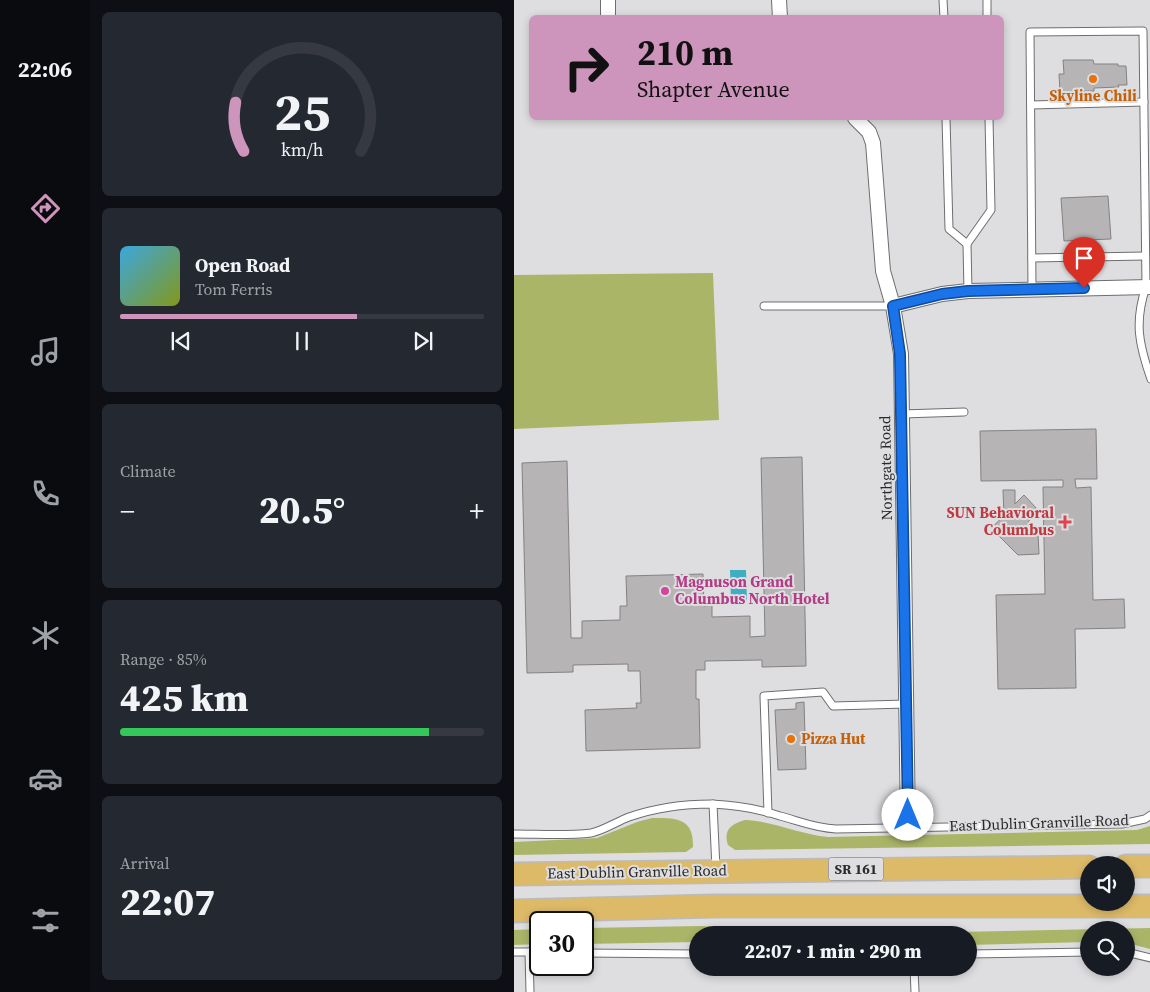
<!DOCTYPE html>
<html lang="en">
<head>
<meta charset="utf-8">
<style>
	body { margin:0; font-family:"Source Serif 4",serif; background:#242831; color:#f1f3f6; height:100vh; display:flex; flex-direction:column; font-size:19px; white-space:nowrap }
	* { box-sizing:border-box; margin:0 }
	p { font-size:16px; color:#9ea1a6 }
	.icon { flex:none; width:28px; height:28px; fill:none; stroke:currentColor; stroke-width:2; stroke-linecap:round; stroke-linejoin:round }
	.map { position:relative; flex:1; overflow:hidden }
	.details { display:flex; flex-direction:column; gap:12px; padding:12px; background:#0d0f14; width:424px }
	.details>* { flex:none }
	.hud { position:absolute; left:15px; top:15px; width:475px; height:105px; border-radius:8px; box-shadow:0 2px 8px #0003; background:#ce95bc; color:#111; overflow:hidden }
	.fabs { position:absolute; left:566px; top:856px; display:grid; gap:10px }
	.fabs a { display:grid; place-items:center; width:55px; height:55px; border-radius:50%; background:#171b24; box-shadow:0 2px 8px #0003; font-size:25px }
	.speed { position:absolute; left:15px; top:911px; display:flex; gap:10px; font-size:25px; font-weight:700; text-align:center }
	.speed>* { display:grid; place-content:center; width:65px; height:65px; border-radius:50%; background:#171b24; box-shadow:0 2px 8px #0003; line-height:1 }
	.speed .limit { border:2px solid #111; border-radius:8px; background:#fff; color:#111 }
	.pin { position:absolute; display:grid; place-items:center; width:42px; height:42px; color:#fff; margin:-51px -21px; border-radius:50% 50% 50% 0; rotate:-45deg; box-shadow:0 0 5px #0007 }
	.pin .icon { rotate:45deg }
	.me { position:absolute; width:55px; margin:-28px; rotate:0deg; stroke-linejoin:round; filter:drop-shadow(0 0 4px #0008) }
	.turn { display:flex; align-items:center; gap:18px; height:105px; padding:0 25px; font-size:22px }
	.turn .icon { width:65px; height:65px; stroke-width:2.5 }
	.turn b { display:block; font-size:35px; line-height:42px }
	.big { font-size:38px; font-weight:800; line-height:1.1 }
	.details .widget { flex:1; display:flex; flex-direction:column; justify-content:center; gap:8px; min-width:0; padding:0 18px; border-radius:8px; background:#242831 }
	.details .dial { align-items:center; gap:0 }
	.dial svg { height:130px; overflow:visible; fill:none; stroke:#363941; stroke-width:7; stroke-linecap:round; text-anchor:middle }
	.dial text { fill:#f1f3f6; stroke:none }
	.song { display:flex; align-items:center; gap:15px }
	.cover { width:60px; height:60px; border-radius:8px; background:linear-gradient(135deg,hsl(200 70% 55%),hsl(70 70% 35%)) }
	.played { height:5px; border-radius:2px; background:linear-gradient(90deg,#ce95bc 65%,#363941 65%) }
	.keys { display:flex; justify-content:space-around; direction:ltr }
	.heat { display:flex; justify-content:space-between; align-items:center; font-size:28px; direction:ltr }
	.charge { height:8px; border-radius:4px; background:linear-gradient(90deg,#34c759 85%,#363941 0) }
	.trip { position:absolute; left:175px; top:926px; width:288px; height:50px; border-radius:25px; background:#171b24; box-shadow:0 2px 8px #0003; font-weight:800; line-height:50px; text-align:center }
	main { display:flex; flex:1; min-height:0 }
	.tab-bar { display:flex; flex-direction:column; width:90px; justify-content:space-around; align-items:center; background:#090b0e; color:#9ea1a6 }
	.tab-bar .icon { width:35px; height:35px }
	.tab-bar .current { color:#ce95bc }
	.tab-bar b { font-size:22px; color:#f1f3f6 }
	.map>svg:first-child { display:block }
</style>
</head>
<body>
<main>
<nav class="tab-bar">
<b>22:06</b>
<svg class="icon current" aria-label="directions" viewBox="0 0 24 24"><path d="M12 3l9 9-9 9-9-9zM9 14v-3h6M13 9l2 2-2 2"/></svg>
<svg class="icon" aria-label="music" viewBox="0 0 24 24"><path d="M9 18V5l10-2v13"/><circle cx="6" cy="18" r="3"/><circle cx="16" cy="16" r="3"/></svg>
<svg class="icon" aria-label="phone" viewBox="0 0 24 24"><path d="M5 4h4l2 5-3 2q2 4 5 5l2-3 5 2v4C11 20 4 13 5 4z"/></svg>
<svg class="icon" aria-label="climate" viewBox="0 0 24 24"><path d="M12 3v18M4 7l16 10M4 17L20 7"/></svg>
<svg class="icon" aria-label="car" viewBox="0 0 24 24"><path d="M5 17H2v-5l4-1 3-4h7l3 4 3 1v5h-3M9 17h6M6 11h13"/><circle cx="7" cy="17" r="2"/><circle cx="17" cy="17" r="2"/></svg>
<svg class="icon" aria-label="filters" viewBox="0 0 24 24"><path d="M4 7h16M4 17h16"/><circle cx="9" cy="7" r="2"/><circle cx="15" cy="17" r="2"/></svg>
</nav>
<section class="details">
<div class="widget dial"><svg viewBox="0 0 100 80">
<path d="M14 69A42 42 0 1 1 86 69"/>
<path d="M14 69A42 42 0 0 1 9 39" stroke="#ce95bc"/>
<text x="50" y="56" font-size="32" font-weight="700">25</text>
<text x="50" y="72" font-size="11">km/h</text>
</svg></div>
<div class="widget">
<div class="song"><i class="cover"></i><div><b>Open Road</b><p>Tom Ferris</p></div></div>
<div class="played"></div>
<div class="keys"><svg class="icon" aria-label="previous" viewBox="0 0 24 24"><path d="M18 5L8 12l10 7zM5 5v14"/></svg><svg class="icon" aria-label="pause" viewBox="0 0 24 24"><path d="M8 5v14M16 5v14"/></svg><svg class="icon" aria-label="next" viewBox="0 0 24 24"><path d="M6 5l10 7-10 7zM19 5v14"/></svg></div>
</div>
<div class="widget"><p>Climate</p>
<div class="heat"><a>−</a><b class="big">20.5°</b><a>+</a></div>
</div>
<div class="widget"><p>Range · 85%</p><b class="big">425 km</b><div class="charge"></div></div>
<div class="widget"><p>Arrival</p><b class="big">22:07</b></div>
</section>
<div class="map">
<svg width="637" height="992" viewBox="0 0 637 992">
	<rect width="100%" height="100%" fill="#dedee0"/>
	<!-- green -->
	<g fill="#abb568">
		<path d="M199,273L205,420L0,429V275Z"/>
		<path d="M138,818C161,818 180,817 179,847L172,852L0,855V842L83,838L123,822Z"/>
		<path d="M231,820C259,821 285,834 314,837L623,830L636,826V844L221,850L214,845C209,830 217,824 231,820Z"/>
		<path d="M186,926L331,933H392L636,928V949L613,943L612,930H575V942L454,945V935H184V942L69,944V928Z"/>
		<path d="M26,929V944L0,945V930Z"/>
	</g>
	<!-- water -->
	<path fill="#3eafc1" d="M216,570H232L233,600H230L226,605L217,601Z"/>
	<!-- building -->
	<g fill="#b6b4b5" stroke="#838182">
		<path d="M549,60H579L580,64H604V66H612L613,85H604L605,87L580,88V91L546,92L545,74H550Z"/>
		<path d="M594,196L597,239L550,241L547,198Z"/>
		<path d="M582,429L583,479H561L562,488L577,487L579,600L610,599L611,628L561,629L562,688L484,689L482,595L531,594L529,487H549V480L467,481L466,431Z"/>
		<path d="M288,457L292,666L248,667V660L191,661V670H182V699H185L186,748L72,751L71,710L123,708L122,703H127L126,671H114V664L59,665V672L13,673L8,463L53,461L57,638H68V621L106,620V606H113L112,576L189,574L190,606L198,605V617L236,616V637L251,636L247,458Z"/>
		<path d="M489,490H501V504L510,495L524,510L514,522L524,534L525,554L504,555L477,528L490,516Z"/>
		<path d="M290,702L292,769L264,770L261,710L282,709V703Z"/>
	</g>
	<g fill="none" stroke-linecap="round" stroke-linejoin="round">
		<defs>
			<g id="lane">
				<path d="M429,0L430,18"/>
				<path d="M473,0V18"/>
				<path d="M517,105L630,102"/>
				<path d="M432,118L435,229L453,244"/>
				<path d="M518,258L631,256"/>
				<path d="M518,289L516,32L629,31L632,287C620,322 625,345 637,379"/>
				<path d="M454,291L453,244L477,210L475,118"/>
				<path d="M250,306H379"/>
				<path d="M388,414L450,412"/>
				<path d="M199,804L202,869"/>
				<path d="M254,813L250,696L309,692L319,706L392,704"/>
				<path d="M0,834C25,834 52,836 77,833C88,831 104,821 115,817C141,808 171,804 198,804C221,805 245,809 266,816C285,821 301,828 322,829L608,824L631,819L637,815"/>
				<path d="M0,952H26"/>
				<path d="M15,952L16,992"/>
				<path d="M612,952L637,958"/>
				<path d="M69,953L184,954"/>
				<path d="M454,954L575,952"/>
				<path d="M400,968L401,992"/>
			</g>
			<g id="street">
				<path d="M94,0V18"/>
				<path d="M265,0L266,18"/>
				<path d="M341,118L355,132L359,143L369,271L379,306L387,354L394,826"/>
				<path d="M379,306L428,294L454,291L637,287"/>
			</g>
			<g id="primary">
				<path d="M612,866H637"/>
				<path d="M0,874L575,867"/>
				<path d="M0,911L200,906H637"/>
			</g>
		</defs>
		<!-- lane casing -->
		<use href="#lane" stroke="#6d6e6f" stroke-width="9"/>
		<!-- street casing -->
		<use href="#street" stroke="#6d6e6f" stroke-width="16"/>
		<!-- primary casing -->
		<use href="#primary" stroke="#bbb" stroke-width="25"/>
		<!-- lane -->
		<use href="#lane" stroke="#fff" stroke-width="7"/>
		<!-- street -->
		<use href="#street" stroke="#fff" stroke-width="14"/>
		<!-- primary -->
		<use href="#primary" stroke="#ddba68" stroke-width="22"/>
	</g>
	<g fill="none" stroke-linecap="round" stroke-linejoin="round">
		<defs>
			<path id="route" d="M394,815L386,354L379,306L428,294L454,291L570,288"/>
		</defs>
		<!-- route casing -->
		<use href="#route" stroke="#114b97" stroke-width="12"/>
		<!-- route -->
		<use href="#route" stroke="#1a73e8" stroke-width="9"/>
	</g>
	<!-- markers -->
	<g fill="#e8710a" stroke="#dedee0" stroke-width="2">
		<circle cx="579" cy="79" r="5"/>
		<circle cx="277" cy="739" r="5"/>
	</g>
	<path fill="#e0444e" stroke="#dedee0" stroke-width="2" d="M548.5 514.5h5v5h5v5h-5v5h-5v-5h-5v-5h5z"/>
	<circle fill="#d1479c" stroke="#dedee0" stroke-width="2" cx="151" cy="591" r="5"/>
	<g text-anchor="middle" stroke-width="4" stroke-linejoin="round" paint-order="stroke">
		<!-- shield labels -->
		<rect fill="#dedee0" stroke="#606061" stroke-width="1" x="314.5" y="857.5" width="55" height="23" rx="4"/>
		<g font-size="14" font-weight="bold" fill="#2a2a2b">
			<text x="342" y="874">SR 161</text>
		</g>
		<!-- food labels -->
		<g font-size="15" font-weight="bold" fill="#c56008" stroke="#dedee0">
			<text x="579" y="101">Skyline Chili</text>
			<text x="287" y="744" text-anchor="start">Pizza Hut</text>
		</g>
		<!-- street labels -->
		<g font-size="15" fill="#2a2a2b" stroke="#dedee0">
			<text transform="translate(372 468) rotate(-91)" y="5">Northgate Road</text>
			<text transform="translate(525 823) rotate(-2)" y="5">East Dublin Granville Road</text>
			<text transform="translate(123 872) rotate(-1)" y="5">East Dublin Granville Road</text>
		</g>
		<!-- health labels -->
		<g font-size="15" font-weight="bold" fill="#be3a42" stroke="#dedee0" text-anchor="end">
			<text x="540" y="518">SUN Behavioral<tspan x="540" dy="17">Columbus</tspan></text>
		</g>
		<!-- hotel labels -->
		<g font-size="15" font-weight="bold" fill="#b23c85" stroke="#dedee0" text-anchor="start">
			<text x="161" y="587">Magnuson Grand<tspan x="161" dy="17">Columbus North Hotel</tspan></text>
		</g>
	</g>
</svg>
<div class="fabs">
<a><svg class="icon" aria-label="sound" viewBox="0 0 24 24"><path d="M4 9h4l5-4v14l-5-4H4zM17 9q2 3 0 6"/></svg></a>
<a><svg class="icon" aria-label="search" viewBox="0 0 24 24"><circle cx="10" cy="10" r="6"/><path d="M15 15l6 6"/></svg></a>
</div>
<div class="speed"><div class="limit">30</div></div>
<div class="pin" style="left:570px;top:288px;background:#d93025"><svg class="icon" aria-label="arrive" viewBox="0 0 24 24"><path d="M6 21V4h12l-3 4 3 4H6"/></svg></div>
<svg class="me" style="left:394px;top:815px" viewBox="-20 -20 40 40"><circle r="19" fill="#fff"/><path d="M0-13L10 11 0 6-10 11z" fill="#1a73e8"/></svg>
<div class="trip">22:07 · 1 min · 290 m</div>
<div class="hud">
<div class="turn"><svg class="icon" aria-label="right" viewBox="0 0 24 24"><path d="M7 20v-9h11M14 6l5 5-5 5"/></svg><div><b>210 m</b>Shapter Avenue</div></div>
</div>
</div>
</main>
</body>
</html>
